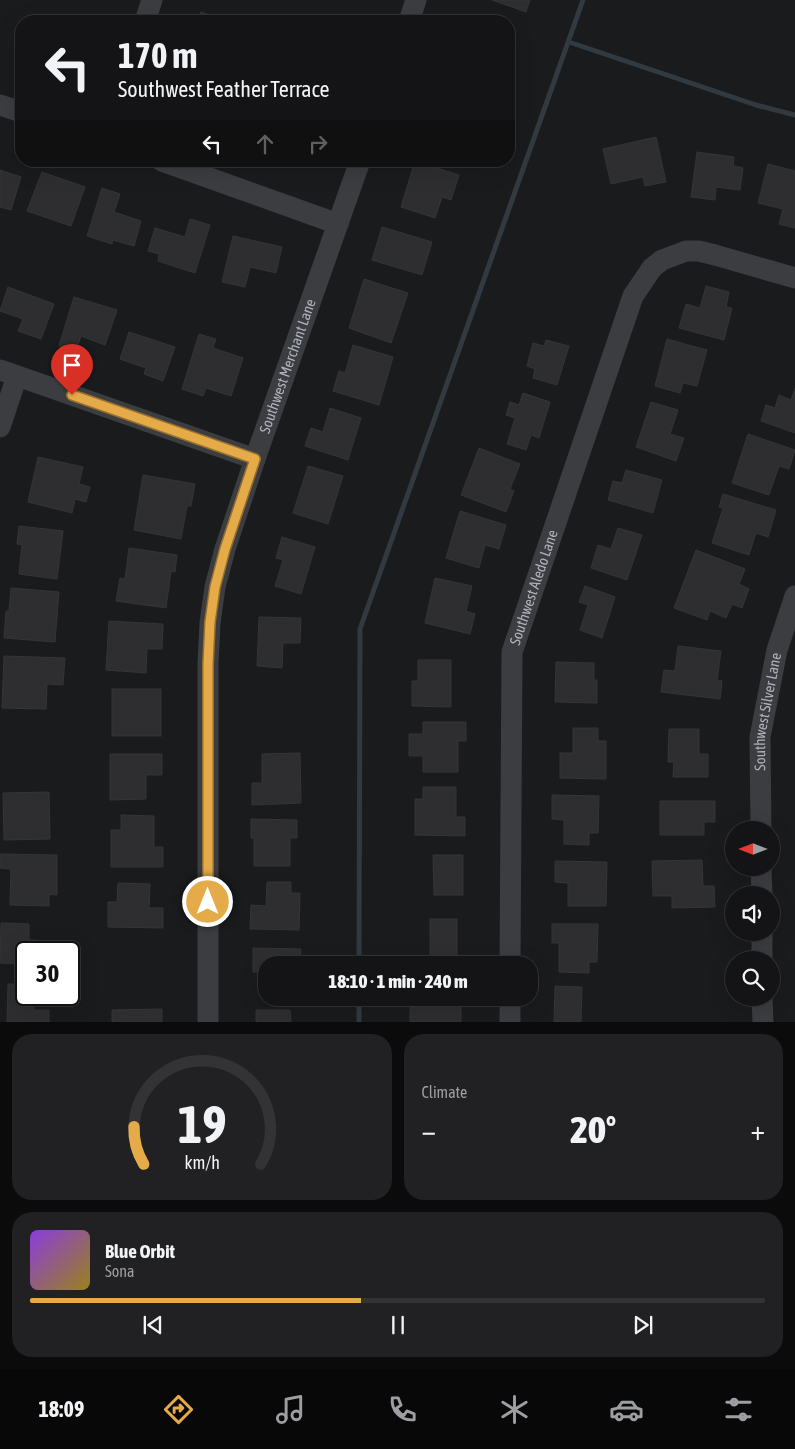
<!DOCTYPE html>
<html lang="en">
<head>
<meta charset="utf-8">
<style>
	body { margin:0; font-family:"Asap Condensed",sans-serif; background:#212123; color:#f1f3f6; height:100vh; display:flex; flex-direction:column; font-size:19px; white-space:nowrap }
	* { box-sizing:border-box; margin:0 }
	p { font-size:16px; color:#9d9ea1 }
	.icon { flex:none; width:28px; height:28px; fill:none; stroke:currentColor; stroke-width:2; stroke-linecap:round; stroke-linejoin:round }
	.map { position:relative; height:1022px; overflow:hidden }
	.sheet { display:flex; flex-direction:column; gap:12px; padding:12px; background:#0b0b0c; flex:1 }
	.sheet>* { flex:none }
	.guide { position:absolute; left:15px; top:15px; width:500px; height:152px; border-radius:20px; box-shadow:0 5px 20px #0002,0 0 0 1px #333335; background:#141416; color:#f1f3f6; overflow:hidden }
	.needle { width:32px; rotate:270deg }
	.buttons { position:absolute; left:725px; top:821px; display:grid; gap:10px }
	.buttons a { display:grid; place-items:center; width:55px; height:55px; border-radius:50%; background:#141416; box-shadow:0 5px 20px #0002,0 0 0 1px #333335; font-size:25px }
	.speed { position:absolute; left:15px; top:941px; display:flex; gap:10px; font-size:25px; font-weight:700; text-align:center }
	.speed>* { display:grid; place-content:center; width:65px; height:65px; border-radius:50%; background:#141416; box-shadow:0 5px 20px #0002,0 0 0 1px #333335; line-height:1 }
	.speed .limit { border:2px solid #111; border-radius:8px; background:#fff; color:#111 }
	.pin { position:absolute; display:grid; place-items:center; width:42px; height:42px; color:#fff; margin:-51px -21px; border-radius:50% 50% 50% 0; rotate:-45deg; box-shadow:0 0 5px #0007 }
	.pin .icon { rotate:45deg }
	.me { position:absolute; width:55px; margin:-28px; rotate:0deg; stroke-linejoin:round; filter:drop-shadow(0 0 4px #0008) }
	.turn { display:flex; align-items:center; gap:18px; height:105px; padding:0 20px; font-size:22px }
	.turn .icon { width:65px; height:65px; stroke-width:2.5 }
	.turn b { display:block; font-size:35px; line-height:42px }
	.lanes { display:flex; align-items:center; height:48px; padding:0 20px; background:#0003; justify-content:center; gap:25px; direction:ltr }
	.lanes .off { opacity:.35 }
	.big { font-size:38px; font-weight:800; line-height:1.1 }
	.sheet .widget { flex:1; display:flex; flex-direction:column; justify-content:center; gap:8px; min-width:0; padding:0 18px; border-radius:20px; background:#212123 }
	.sheet .dial { align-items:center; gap:0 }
	.dial svg { height:130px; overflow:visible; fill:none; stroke:#333335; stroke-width:7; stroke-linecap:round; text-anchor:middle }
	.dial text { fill:#f1f3f6; stroke:none }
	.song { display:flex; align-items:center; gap:15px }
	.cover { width:60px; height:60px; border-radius:8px; background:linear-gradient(135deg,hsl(270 70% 55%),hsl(50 70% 35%)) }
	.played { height:5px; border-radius:2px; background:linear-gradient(90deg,#e6ab49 45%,#333335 45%) }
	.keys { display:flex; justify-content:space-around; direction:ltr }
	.heat { display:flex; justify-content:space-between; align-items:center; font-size:28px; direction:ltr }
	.sheet .tiles { flex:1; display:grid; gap:12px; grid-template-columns:1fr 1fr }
	.widget:last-child { grid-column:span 2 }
	.trip { position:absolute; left:258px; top:956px; width:280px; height:50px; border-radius:20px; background:#141416; box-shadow:0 5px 20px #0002,0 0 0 1px #333335; font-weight:800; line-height:50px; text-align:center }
	.menu { display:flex; height:80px; justify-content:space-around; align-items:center; background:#080809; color:#9d9ea1 }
	.menu .icon { width:35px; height:35px }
	.menu .current { color:#e6ab49 }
	.menu b { font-size:22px; color:#f1f3f6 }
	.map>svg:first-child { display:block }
</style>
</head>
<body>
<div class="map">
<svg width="795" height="1022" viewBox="0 0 795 1022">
	<rect width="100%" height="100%" fill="#1a1b1d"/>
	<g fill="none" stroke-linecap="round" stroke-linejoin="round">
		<!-- stream -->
		<g stroke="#313a40" stroke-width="5">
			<path d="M569,42L756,105L795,115"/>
			<path d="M359,965L360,629L583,0"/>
			<path d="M359,1022V998"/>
		</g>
	</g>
	<!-- building -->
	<g fill="#2e2e30" stroke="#353538">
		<path d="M492,0H530L526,12Z"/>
		<path d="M201,12L226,21H198Z"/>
		<path d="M656,137L666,182L645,186L643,177L611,184L603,149Z"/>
		<path d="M697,152L734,157L733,166L743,168L740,190L716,187L715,200L691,197Z"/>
		<path d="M415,161L459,175L451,200L442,197L435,218L401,207Z"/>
		<path d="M768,164L795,171V228L779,224L783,209L758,203Z"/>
		<path d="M0,170L21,177L11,210L0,207Z"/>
		<path d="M42,172L85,187L71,226L27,211Z"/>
		<path d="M102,188L120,194L114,212L141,221L134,246L113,240L112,244L87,236Z"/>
		<path d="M190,219L210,225L195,273L158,261L159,254L148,251L155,228L185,237Z"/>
		<path d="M382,227L432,242L422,275L372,260Z"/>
		<path d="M233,236L282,247L276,273L250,267L245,287L222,282Z"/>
		<path d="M364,279L408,293L391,343L349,328Z"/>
		<path d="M706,286L729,292L726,307L732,308L724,340L679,328L686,304L700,308Z"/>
		<path d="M8,287L54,304L41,339L18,331L23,319L0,311Z"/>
		<path d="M74,297L117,310L105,345L81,336L76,351L59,346Z"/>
		<path d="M129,332L175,347L163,381L144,374L146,368L120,359Z"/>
		<path d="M199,334L216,339L213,348L243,358L231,396L206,388L203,396L182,389Z"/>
		<path d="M667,339L707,350L697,386L683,383L680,393L655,386Z"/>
		<path d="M546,340L569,346L557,385L533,378L535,369L527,366L533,343L544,346Z"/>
		<path d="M353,345L393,357L379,405L333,391L339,371L345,373Z"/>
		<path d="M795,388V433L761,421L766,405L775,408L779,395L791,400Z"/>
		<path d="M523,393L550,402L539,438L531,435L526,450L507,444L515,418L506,415L510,402L519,405Z"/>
		<path d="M651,402L678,410L670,434L684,438L676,461L636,447Z"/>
		<path d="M330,408L361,418L348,460L305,446L311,428L323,432Z"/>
		<path d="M748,434L795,450L789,469L779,466L769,495L732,483Z"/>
		<path d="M479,448L520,464L510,489L514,491L506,512L461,495Z"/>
		<path d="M38,457L83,467L79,484L90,487L86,502L75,499L72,513L28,502Z"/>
		<path d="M308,466L343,476L328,524L293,513Z"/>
		<path d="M626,470L662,480L653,513L608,500L613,481L622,483Z"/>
		<path d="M143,475L195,484L191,506H187L181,539L134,530Z"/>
		<path d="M723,494L776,510L768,537L756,533L749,555L712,543L723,508L719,507Z"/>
		<path d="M460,511L506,525L499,549L485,545L479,568L446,558Z"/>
		<path d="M19,526L63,531L57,579L19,574L22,545L17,544Z"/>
		<path d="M618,528L642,535L627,580L591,568L598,545L611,549Z"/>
		<path d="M282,537L315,547L301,594L275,586L283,560L276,558Z"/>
		<path d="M129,548L177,555L175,572L171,571L166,608L116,601L120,578L125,579Z"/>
		<path d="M696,550L745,569L739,584L749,589L742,608L732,604L726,618L710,611L707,620L674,608Z"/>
		<path d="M435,578L472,586L466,611L475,614L470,634L425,623Z"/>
		<path d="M585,586L615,597L602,638L580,630L588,605L579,602Z"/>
		<path d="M11,588L59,592L55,642L4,638L6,611H9Z"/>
		<path d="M259,617L301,618L300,643H283L282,668L257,666Z"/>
		<path d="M109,621L163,624L162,649H147L146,673L106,670Z"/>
		<path d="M678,646L721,651L717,680L722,681L720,699L661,692L664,670L675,671Z"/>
		<path d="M4,656L65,658L63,685L47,684L46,709L2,708Z"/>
		<path d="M418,660H451V707L412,706V681H418Z"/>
		<path d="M556,662L594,663V680H597V703L555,702Z"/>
		<rect x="112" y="689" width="49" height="47"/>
		<path d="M423,722H466V741H458V772H423V756H409V734H423Z"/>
		<path d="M573,728H598V741H606V779L560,778V753H573Z"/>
		<path d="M669,729H699V754H708V777H673L674,762H668Z"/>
		<path d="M300,753L301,803L252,805V783H262V754Z"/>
		<path d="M110,754H162V775H146V799L110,800Z"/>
		<path d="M423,787H456V817H465V836L415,835V799H423Z"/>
		<path d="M49,792L50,839L4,840L3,793Z"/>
		<path d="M552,795L599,796L598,833H589V845L564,844V820L552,819Z"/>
		<path d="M660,801H715V822H704V835H660Z"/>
		<path d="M121,815L154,816V847H163V867H111V830H121Z"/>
		<path d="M251,819L297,820V838H290V866H254V838H251Z"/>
		<path d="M0,854L57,855V895L49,894V906L10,905L11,869L0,868Z"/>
		<path d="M433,855H463V895H434Z"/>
		<path d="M702,860L703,886H714L715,907L672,908V896H653L652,861Z"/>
		<path d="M555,861L607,862L606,906H568V883L555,882Z"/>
		<path d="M267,882H291V893H300L299,930L250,929L251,905L266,906Z"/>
		<path d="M118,883L150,884L149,908H163V928L108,927V902H117Z"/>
		<rect x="430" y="919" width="27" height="42"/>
		<path d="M1,923L29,924V940H36V952H26V964L0,963Z"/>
		<path d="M552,924H598L597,962H589V973L559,972V943H552Z"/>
		<path d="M253,948L301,949L300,965H266L265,996L266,972H253Z"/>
		<path d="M8,984H26V995H34V1010H49V1022H7Z"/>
		<path d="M555,986L582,987L581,1022H554Z"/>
		<rect x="410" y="998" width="51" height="24"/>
		<path d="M162,1009V1022H112V1010Z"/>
		<path d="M256,1010H290L291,1022H256Z"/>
	</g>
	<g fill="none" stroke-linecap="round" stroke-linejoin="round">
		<!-- minor -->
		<g stroke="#3c3d41" stroke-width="21">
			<path d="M145,21L152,0"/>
			<path d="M409,21L416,0"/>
			<path d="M0,105L21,112"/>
			<path d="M162,161L338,224"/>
			<path d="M0,370L255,459"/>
			<path d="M0,427L17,376"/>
			<path id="s1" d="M761,830L760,737L777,650L795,596"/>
			<path d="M761,868L762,895"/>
			<path d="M762,932V960"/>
			<path id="s2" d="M510,965L512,652L633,296L652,268L662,260L686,251H699L715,255L795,278"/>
			<path d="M762,998L763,1022"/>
			<path id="s3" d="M208,1022V664L210,623L215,587L225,549L255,459L360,161"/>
			<path d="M510,1022V998"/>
		</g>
	</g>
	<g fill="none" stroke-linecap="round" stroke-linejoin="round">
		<defs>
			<path id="route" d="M72,395L255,459L225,549L215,587L210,622L208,664V902"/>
		</defs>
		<!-- route casing -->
		<use href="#route" stroke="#966f2f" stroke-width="12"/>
		<!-- route -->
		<use href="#route" stroke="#e6ab49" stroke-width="9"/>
	</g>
	<g text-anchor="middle" stroke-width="5" stroke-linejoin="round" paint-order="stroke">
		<!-- street labels -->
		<g font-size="15" fill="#aeb2bb" stroke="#151518">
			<text dy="5" stroke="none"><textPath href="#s3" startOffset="668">Southwest Merchant Lane</textPath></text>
			<text dy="5" stroke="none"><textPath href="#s2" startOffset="381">Southwest Aledo Lane</textPath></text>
			<text dy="5" stroke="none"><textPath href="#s1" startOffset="119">Southwest Silver Lane</textPath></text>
		</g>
	</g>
</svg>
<div class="buttons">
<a><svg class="needle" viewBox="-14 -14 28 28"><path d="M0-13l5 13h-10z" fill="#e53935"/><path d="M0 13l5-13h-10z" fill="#9d9ea1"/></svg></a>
<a><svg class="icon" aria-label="sound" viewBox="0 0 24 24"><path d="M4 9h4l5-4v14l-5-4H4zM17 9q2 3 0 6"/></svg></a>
<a><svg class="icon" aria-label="search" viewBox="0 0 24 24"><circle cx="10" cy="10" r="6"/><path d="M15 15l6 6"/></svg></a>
</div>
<div class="speed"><div class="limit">30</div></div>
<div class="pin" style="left:72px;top:395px;background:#d93025"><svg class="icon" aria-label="arrive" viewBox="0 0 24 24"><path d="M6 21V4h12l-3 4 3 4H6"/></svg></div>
<svg class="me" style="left:208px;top:902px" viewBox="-20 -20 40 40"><circle r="17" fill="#e6ab49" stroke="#fff" stroke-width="3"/><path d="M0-11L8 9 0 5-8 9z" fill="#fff"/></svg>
<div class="trip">18:10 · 1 min · 240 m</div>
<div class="guide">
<div class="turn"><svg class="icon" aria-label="left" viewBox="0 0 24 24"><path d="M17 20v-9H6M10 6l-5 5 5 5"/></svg><div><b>170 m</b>Southwest Feather Terrace</div></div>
<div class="lanes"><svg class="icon" aria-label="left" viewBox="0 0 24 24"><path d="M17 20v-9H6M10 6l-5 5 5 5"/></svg><svg class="icon off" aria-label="ahead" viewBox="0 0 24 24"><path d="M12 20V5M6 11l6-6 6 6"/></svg><svg class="icon off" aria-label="right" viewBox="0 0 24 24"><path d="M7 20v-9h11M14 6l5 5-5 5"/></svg></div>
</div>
</div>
<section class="sheet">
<div class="tiles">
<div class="widget dial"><svg viewBox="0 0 100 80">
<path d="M14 69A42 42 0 1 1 86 69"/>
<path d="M14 69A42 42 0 0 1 8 46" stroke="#e6ab49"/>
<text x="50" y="56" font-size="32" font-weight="700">19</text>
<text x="50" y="72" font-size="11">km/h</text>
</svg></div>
<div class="widget"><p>Climate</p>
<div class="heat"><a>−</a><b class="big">20°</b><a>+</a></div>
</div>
<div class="widget">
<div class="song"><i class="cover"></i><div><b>Blue Orbit</b><p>Sona</p></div></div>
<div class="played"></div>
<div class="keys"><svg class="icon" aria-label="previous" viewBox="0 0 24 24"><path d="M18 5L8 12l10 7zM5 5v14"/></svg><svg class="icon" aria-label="pause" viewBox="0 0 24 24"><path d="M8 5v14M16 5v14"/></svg><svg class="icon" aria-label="next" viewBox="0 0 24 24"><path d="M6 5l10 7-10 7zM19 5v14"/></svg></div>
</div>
</div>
</section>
<nav class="menu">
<b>18:09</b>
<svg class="icon current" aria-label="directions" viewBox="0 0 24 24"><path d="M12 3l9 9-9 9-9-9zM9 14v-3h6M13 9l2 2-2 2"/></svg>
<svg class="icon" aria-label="music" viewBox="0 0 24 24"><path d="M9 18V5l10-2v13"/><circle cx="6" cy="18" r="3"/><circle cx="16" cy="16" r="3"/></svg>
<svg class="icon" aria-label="phone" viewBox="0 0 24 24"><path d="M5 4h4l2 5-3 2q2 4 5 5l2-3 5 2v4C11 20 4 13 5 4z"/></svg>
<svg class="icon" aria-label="climate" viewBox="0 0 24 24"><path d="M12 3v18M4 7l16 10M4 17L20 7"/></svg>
<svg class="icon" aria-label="car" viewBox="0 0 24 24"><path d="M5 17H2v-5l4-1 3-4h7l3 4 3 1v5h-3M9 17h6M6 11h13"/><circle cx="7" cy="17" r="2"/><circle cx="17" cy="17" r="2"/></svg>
<svg class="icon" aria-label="filters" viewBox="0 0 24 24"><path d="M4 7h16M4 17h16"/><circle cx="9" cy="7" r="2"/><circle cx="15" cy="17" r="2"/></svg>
</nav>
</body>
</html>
